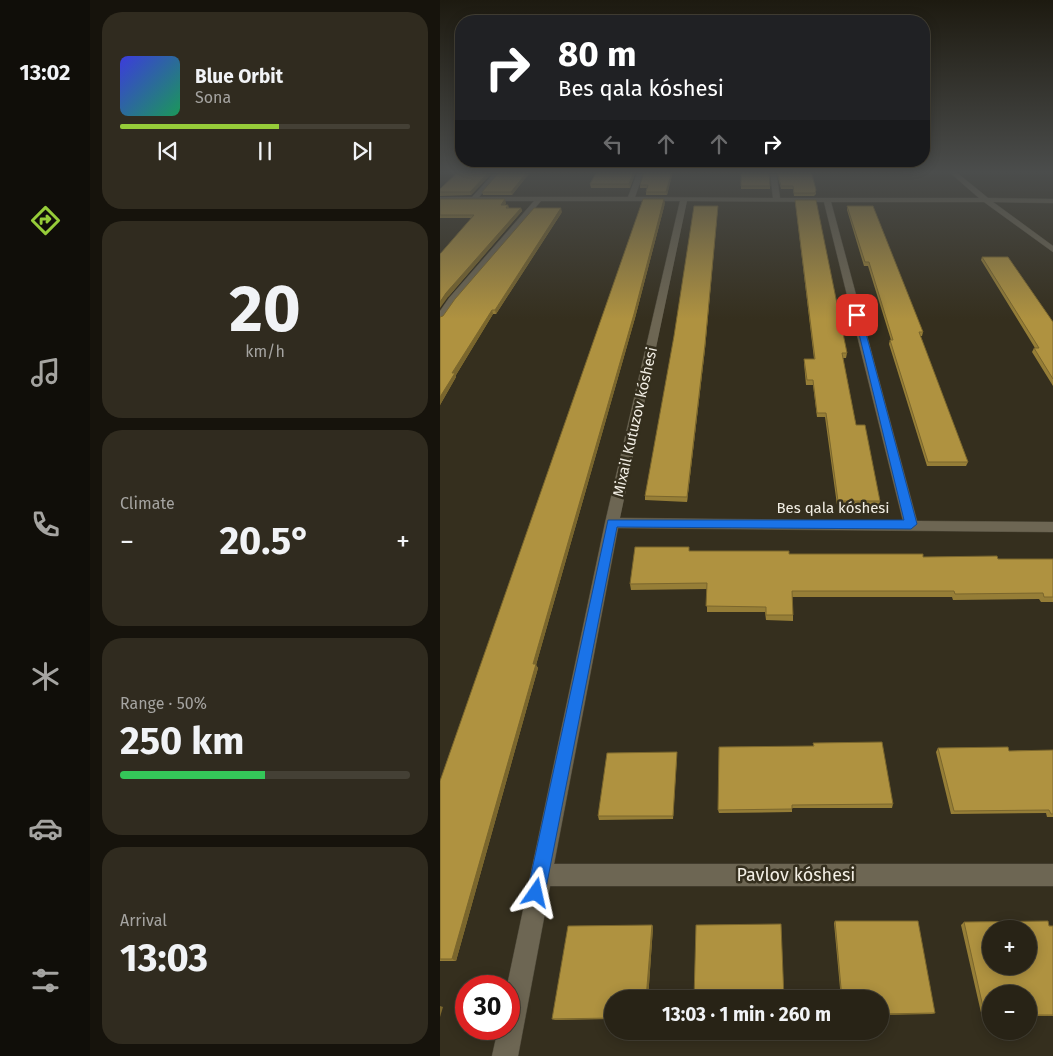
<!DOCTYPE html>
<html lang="en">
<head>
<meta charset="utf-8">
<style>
	body { margin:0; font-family:"Fira Sans",sans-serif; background:#302b1f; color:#f1f3f6; height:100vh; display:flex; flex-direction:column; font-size:19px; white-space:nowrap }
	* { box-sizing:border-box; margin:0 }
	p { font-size:16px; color:#a5a4a1 }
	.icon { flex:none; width:28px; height:28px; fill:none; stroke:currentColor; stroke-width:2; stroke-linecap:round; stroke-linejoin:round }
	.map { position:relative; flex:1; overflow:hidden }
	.panel { display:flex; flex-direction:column; gap:12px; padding:12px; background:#16130c; width:350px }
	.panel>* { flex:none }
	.top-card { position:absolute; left:15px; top:15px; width:475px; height:152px; border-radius:20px; box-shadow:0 2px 12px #0003,0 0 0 1px #444035; background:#202124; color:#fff; overflow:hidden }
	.controls { position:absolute; left:542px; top:920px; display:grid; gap:10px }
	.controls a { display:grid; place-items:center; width:55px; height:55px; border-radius:50%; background:#282316; box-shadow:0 2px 12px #0003,0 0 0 1px #444035; font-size:25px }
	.speed { position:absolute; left:15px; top:975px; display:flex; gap:10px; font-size:25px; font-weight:700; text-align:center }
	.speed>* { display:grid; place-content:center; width:65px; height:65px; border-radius:50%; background:#282316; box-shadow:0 2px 12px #0003,0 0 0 1px #444035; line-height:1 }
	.speed .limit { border:8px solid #d22; background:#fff; color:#111 }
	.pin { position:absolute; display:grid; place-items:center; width:42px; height:42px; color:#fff; margin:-21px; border-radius:10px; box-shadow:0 2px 8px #0006 }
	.me { position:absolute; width:55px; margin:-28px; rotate:11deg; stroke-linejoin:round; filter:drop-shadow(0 0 4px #0008) }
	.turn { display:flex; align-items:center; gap:18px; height:105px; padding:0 20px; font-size:22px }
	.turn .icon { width:65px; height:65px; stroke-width:2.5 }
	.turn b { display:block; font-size:35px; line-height:42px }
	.lanes { display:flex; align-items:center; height:48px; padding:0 20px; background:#0003; justify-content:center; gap:25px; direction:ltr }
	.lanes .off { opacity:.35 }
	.big { font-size:38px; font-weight:700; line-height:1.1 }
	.panel .tile { flex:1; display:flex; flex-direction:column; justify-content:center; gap:8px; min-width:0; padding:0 18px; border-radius:20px; background:#302b1f }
	.panel .dial { align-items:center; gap:0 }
	.dial b { font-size:65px; line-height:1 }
	.song { display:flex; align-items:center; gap:15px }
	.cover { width:60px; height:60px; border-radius:8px; background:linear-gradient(135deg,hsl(240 70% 55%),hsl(150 70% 35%)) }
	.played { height:5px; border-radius:2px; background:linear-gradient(90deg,#96cc39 55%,#444035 55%) }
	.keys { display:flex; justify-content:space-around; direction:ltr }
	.heat { display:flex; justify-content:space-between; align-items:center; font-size:28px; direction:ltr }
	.charge { height:8px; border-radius:4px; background:linear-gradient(90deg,#34c759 50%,#444035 0) }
	.trip { position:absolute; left:164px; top:990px; width:285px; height:50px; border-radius:25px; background:#282316; box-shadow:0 2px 12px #0003,0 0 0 1px #444035; font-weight:700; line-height:50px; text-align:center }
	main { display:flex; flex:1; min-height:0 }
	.tab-bar { display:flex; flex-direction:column; width:90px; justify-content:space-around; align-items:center; background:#100e09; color:#a5a4a1 }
	.tab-bar .icon { width:35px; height:35px }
	.tab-bar .active { color:#96cc39 }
	.tab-bar b { font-size:22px; color:#f1f3f6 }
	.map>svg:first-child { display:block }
</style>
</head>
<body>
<main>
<nav class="tab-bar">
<b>13:02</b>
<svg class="icon active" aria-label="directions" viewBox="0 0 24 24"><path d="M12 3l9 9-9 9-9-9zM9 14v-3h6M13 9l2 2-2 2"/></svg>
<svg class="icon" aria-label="music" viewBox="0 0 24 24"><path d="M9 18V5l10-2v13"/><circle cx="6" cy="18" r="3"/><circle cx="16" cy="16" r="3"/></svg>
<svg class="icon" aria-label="phone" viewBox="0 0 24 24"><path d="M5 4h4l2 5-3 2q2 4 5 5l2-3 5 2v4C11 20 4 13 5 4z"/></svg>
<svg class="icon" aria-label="climate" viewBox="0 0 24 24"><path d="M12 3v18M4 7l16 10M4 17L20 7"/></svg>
<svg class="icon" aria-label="car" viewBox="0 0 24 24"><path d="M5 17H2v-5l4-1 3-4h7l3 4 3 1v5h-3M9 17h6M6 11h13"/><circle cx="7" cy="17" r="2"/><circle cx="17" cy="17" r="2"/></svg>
<svg class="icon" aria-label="filters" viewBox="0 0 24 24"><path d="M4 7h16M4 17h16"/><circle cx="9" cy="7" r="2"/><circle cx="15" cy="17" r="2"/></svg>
</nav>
<section class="panel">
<div class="tile">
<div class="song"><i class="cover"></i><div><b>Blue Orbit</b><p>Sona</p></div></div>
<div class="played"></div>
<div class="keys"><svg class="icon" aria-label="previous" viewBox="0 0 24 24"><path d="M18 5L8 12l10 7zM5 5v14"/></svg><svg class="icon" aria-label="pause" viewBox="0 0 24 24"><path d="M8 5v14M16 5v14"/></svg><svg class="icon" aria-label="next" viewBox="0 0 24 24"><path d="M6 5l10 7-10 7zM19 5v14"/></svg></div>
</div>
<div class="tile dial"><b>20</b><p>km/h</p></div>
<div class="tile"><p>Climate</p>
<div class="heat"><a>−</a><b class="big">20.5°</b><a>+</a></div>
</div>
<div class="tile"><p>Range · 50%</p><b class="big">250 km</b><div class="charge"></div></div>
<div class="tile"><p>Arrival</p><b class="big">13:03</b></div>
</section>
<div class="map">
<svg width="613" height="1056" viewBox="0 0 613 1056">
	<rect width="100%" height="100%" fill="#352f1e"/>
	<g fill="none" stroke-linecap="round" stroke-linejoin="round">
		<defs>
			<path id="minor" d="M56,171H62L39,197H188L198,171H204L195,197L333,198L330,171H336L340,198H539L508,171H515L548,198L613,199V203L553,202L613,246V252L544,202H391L477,521L613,522V532L178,528L114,864H613V886H110L78,1056H52L58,1029H69V986H67L165,523L240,201H101L15,302L3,319L0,320V311L9,298L94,201H0V197H32ZM247,201L384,202L463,521L180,518Z"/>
		</defs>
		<!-- minor casing -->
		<use href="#minor" stroke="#504b3c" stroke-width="1"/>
		<!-- minor -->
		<use href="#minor" fill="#6d6653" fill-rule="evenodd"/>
	</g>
	<!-- wall -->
	<g fill="#967e37">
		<path d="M54,171L31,195L0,196V189Z"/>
		<path d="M60,171H91L72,195H43L42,192Z"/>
		<path d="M157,171H196L190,188H151L150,184Z"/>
		<path d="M233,171L227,195H206V192L207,188H200V185Z"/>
		<path d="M301,171L330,186V189H301Z"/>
		<path d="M336,171H371L376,194L374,196H354L353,189H341Z"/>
		<path d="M0,199L66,203L65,205H68L69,208H81L82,211L8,297L31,218H0Z"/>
		<path d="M355,200L407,353L406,358H403L416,425L440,501L439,506L397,505L385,417H377L373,385H366L364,363V359H374Z"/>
		<path d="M225,203L195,318L96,665L98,668L16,961H0V781Z"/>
		<path d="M278,206L265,349L247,502L205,500V496Z"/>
		<path d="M407,206L483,332L482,336H480L528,462L526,466H487L449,344L450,340H451L428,266H424L407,210Z"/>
		<path d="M122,212L56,314H53L16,375V377L0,405V317L3,316Z"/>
		<path d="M542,257L613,322V386L592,352L594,348H595L541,260Z"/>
		<path d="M249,551L349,554L483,557L558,559H613V602H601L599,599L513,600L512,597H352L353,615V621L326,620L325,612H267V589L191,590L190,584Z"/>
		<path d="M373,743L453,804L452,808H352V812L279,813L278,810L373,746Z"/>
		<path d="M498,748L569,751L613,750V817H607L606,813L511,814L496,752Z"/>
		<path d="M237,752V756L233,819L159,820L158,816Z"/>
		<path d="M395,921L495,1013L492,1014L440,1015V999H401L394,923Z"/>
		<path d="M524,922L613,926V1016H589V994H551V1016L542,1017L521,925Z"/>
		<path d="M212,925L213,927L208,999H172V1019L115,1020L112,1019Z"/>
	</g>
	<!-- shaded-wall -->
	<g fill="#7a662d">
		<path d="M50,171H54L31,195L30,192Z"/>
		<path d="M88,171H91L72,195L71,192Z"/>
		<path d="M194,171H196L190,188L189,184Z"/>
		<path d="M232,171H233L227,195L226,192Z"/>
		<path d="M65,199L66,203L62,208L61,205Z"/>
		<path d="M224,199L225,203L195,318L96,665L98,668L16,961L12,959L93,664Z"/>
		<path d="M278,206L265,349L247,502V497Z"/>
		<path d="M81,208L82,211L8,297L0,308V302L6,293Z"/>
		<path d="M121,208L122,212L56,314L55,310Z"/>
		<path d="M52,310L53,314L16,375V377L0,405V397L12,373Z"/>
		<path d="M212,925L213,927L208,999H206Z"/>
		<path d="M0,1006L3,1007L0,1017Z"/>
	</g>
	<!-- building -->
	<g fill="#af9240" stroke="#7a662d" fill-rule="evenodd">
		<path d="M19,171H50L30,192H0V189Z"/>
		<path d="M60,171H88L71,192H42Z"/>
		<path d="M157,171H194L189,184H150Z"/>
		<path d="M204,171H232L226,192H206L208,185H200Z"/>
		<path d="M301,171H329L330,186H301Z"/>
		<path d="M337,171H371L376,190L375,193H354L353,186H341Z"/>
		<path d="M0,199H65L61,205H68L66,208H81L6,293L0,302V254L34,215H0Z"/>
		<path d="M203,199H224L194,314L93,664H96L12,959H0V781Z"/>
		<path d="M355,200H376L407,353H402L416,425H425L440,501H398L386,413H377L373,380H367L364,359H375Z"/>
		<path d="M254,206H278L265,344L247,497L205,496L234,336Z"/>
		<path d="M407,206H433L483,332H479L528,462H488L450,340H453L436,285L429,262H425Z"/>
		<path d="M94,208H121L55,310H52L12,373H15L0,397V317L3,316L15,299Z"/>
		<path d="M542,257H568L613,322V379L594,348H599Z"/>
		<path d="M195,547H249V551H349V554H483V557L557,556L558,559H613V597H604L603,593L515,594L514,591H352L353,615H326V607L266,606L267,583L190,584Z"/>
		<path d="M442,742L453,804L352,805V809L278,810L279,747L374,746L373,743Z"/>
		<path d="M568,747L569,751L613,750V814H611L609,810L514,811L498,748Z"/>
		<path d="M237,752L233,816H158L167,753Z"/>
		<path d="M395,921H478L495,1013L440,1014V999H402Z"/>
		<path d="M608,921L609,926H613V1015H589V994H551V1016H545L524,922ZM551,929H589V966H551Z"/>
		<path d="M341,924L344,999H254L256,925Z"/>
		<path d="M212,925L206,999H172V1018L112,1019L128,926Z"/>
	</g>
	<!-- sky -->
	<linearGradient id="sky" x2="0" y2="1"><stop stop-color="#1d1a10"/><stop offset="0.54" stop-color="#4b4d4c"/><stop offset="1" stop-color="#4b4d4c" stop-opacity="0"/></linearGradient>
	<rect width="613" height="319" fill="url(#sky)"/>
	<!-- route -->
	<path fill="#1a73e8" stroke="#114b97" d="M414,313L421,315L477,524L471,529L177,527L105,893L103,900L96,902L90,900L87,893L168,520H464Z"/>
	<g text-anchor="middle" stroke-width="5" stroke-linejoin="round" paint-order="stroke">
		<!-- street labels -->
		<g font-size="15" fill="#f2eee4" stroke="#352f1e">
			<text transform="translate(195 422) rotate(-77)" y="5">Mixail Kutuzov kóshesi</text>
			<text x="393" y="513">Bes qala kóshesi</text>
		</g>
		<!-- near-street labels -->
		<g font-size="18" fill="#f2eee4" stroke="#352f1e">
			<text x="356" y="881">Pavlov kóshesi</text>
		</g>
	</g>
</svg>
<div class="controls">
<a>+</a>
<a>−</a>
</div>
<div class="speed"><div class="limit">30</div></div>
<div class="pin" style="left:417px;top:315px;background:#d93025"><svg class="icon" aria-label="arrive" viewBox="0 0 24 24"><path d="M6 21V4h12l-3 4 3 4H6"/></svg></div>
<svg class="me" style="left:96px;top:893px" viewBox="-20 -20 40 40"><path d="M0-17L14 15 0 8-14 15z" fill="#1a73e8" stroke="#fff" stroke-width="4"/></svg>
<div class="trip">13:03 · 1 min · 260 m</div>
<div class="top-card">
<div class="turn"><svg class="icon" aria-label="right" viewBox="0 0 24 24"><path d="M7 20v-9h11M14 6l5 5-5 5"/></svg><div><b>80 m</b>Bes qala kóshesi</div></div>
<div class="lanes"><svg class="icon off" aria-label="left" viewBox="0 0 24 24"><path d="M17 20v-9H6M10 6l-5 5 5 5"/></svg><svg class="icon off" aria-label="ahead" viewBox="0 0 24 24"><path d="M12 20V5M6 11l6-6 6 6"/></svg><svg class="icon off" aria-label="ahead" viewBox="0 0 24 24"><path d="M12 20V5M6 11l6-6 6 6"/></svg><svg class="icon" aria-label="right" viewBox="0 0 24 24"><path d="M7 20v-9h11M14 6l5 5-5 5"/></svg></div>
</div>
</div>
</main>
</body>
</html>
